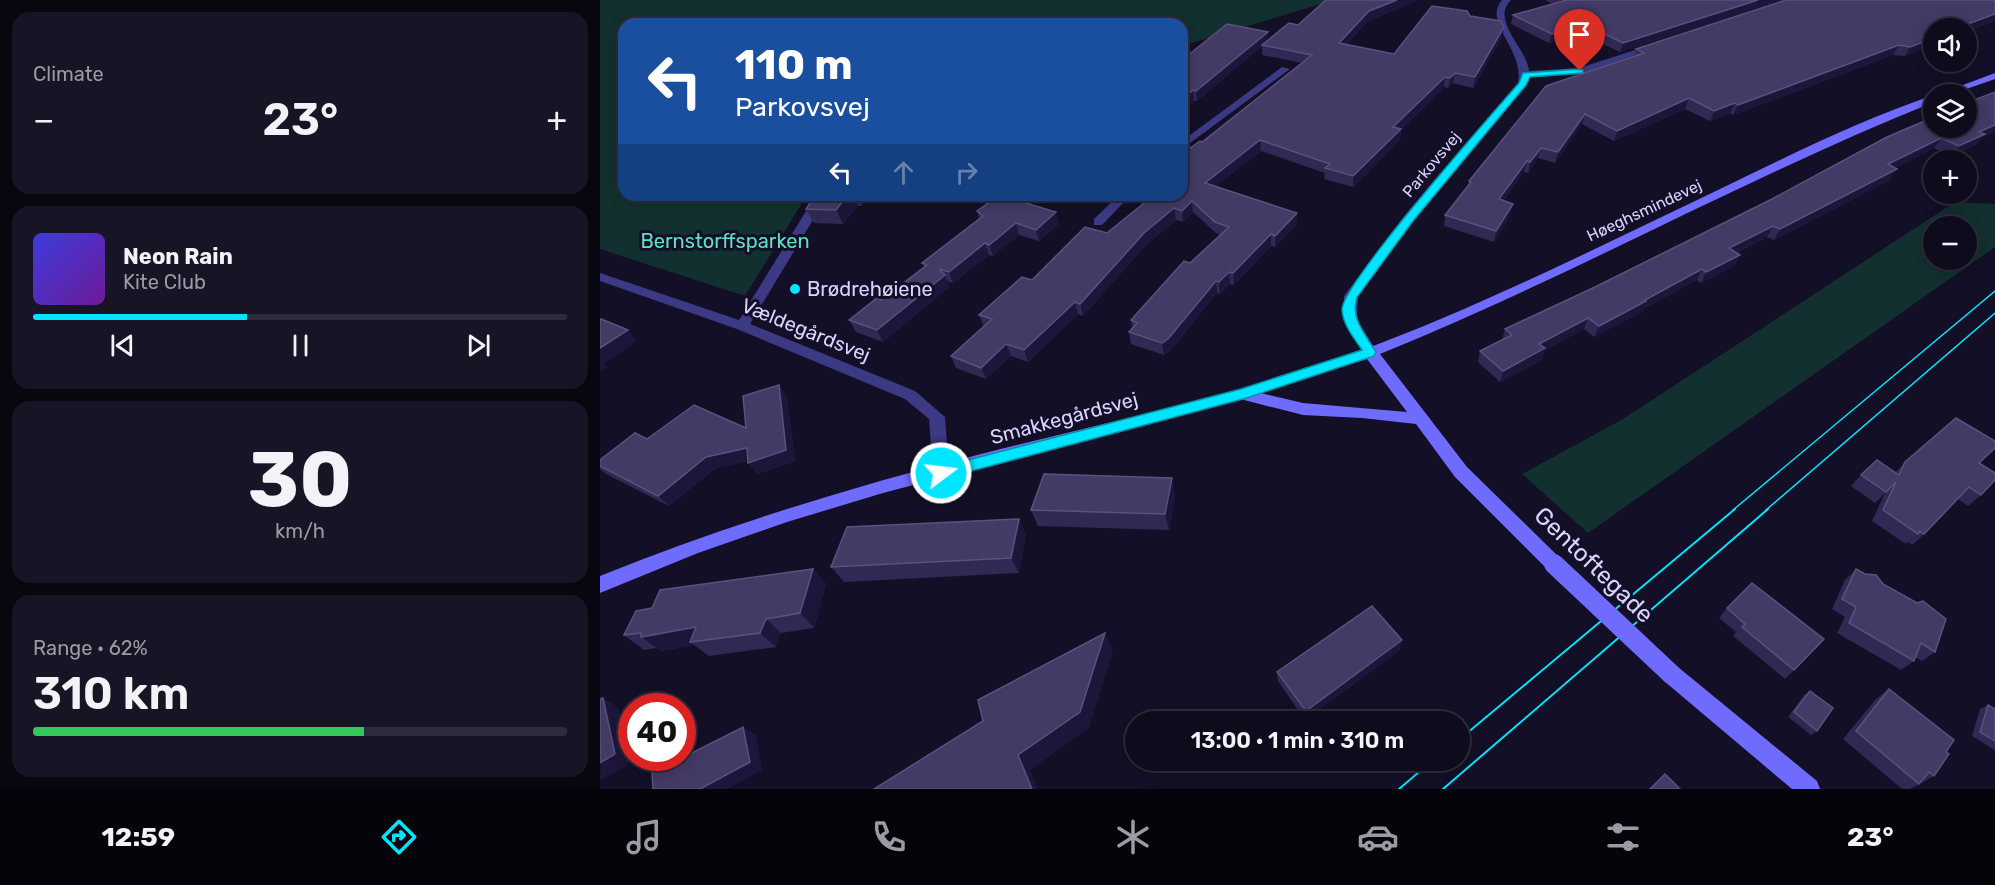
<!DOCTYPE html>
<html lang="en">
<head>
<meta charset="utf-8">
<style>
	body { margin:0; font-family:Rubik,sans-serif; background:#171425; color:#f1f3f6; height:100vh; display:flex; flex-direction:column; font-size:22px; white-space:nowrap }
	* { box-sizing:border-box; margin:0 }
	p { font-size:20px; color:#9b9ba3 }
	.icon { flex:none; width:33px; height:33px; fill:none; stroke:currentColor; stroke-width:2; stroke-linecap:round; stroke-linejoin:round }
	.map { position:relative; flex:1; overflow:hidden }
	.side { display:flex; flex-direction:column; gap:12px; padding:12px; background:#08060f; width:600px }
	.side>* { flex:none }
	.guide { position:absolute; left:18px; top:18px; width:570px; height:183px; border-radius:18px; box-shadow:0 3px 15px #0003,0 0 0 2px #2e2b3b; background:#1a4fa0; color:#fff; overflow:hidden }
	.buttons { position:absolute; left:1323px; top:18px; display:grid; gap:12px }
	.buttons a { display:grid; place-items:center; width:54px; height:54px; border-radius:50%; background:#0e0b1c; box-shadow:0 3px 15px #0003,0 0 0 2px #2e2b3b; font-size:30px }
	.speed { position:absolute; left:18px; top:693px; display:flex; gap:12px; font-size:30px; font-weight:700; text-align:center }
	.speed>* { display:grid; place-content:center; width:78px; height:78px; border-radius:50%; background:#0e0b1c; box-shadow:0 3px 15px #0003,0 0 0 2px #2e2b3b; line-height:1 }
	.speed .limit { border:9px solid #d22; background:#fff; color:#111 }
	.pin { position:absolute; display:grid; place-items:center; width:51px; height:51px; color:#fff; margin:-62px -26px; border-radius:50% 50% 50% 0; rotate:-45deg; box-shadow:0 0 6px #0007 }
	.pin .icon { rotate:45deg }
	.me { position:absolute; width:66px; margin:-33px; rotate:75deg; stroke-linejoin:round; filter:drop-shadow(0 0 4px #0008) }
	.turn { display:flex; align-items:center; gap:21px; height:126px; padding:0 18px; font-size:27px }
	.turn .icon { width:78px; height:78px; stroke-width:2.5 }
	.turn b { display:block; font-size:42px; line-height:51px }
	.lanes { display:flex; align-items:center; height:57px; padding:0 18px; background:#0003; justify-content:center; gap:30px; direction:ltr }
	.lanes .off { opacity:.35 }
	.big { font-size:45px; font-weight:600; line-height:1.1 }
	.side .widget { flex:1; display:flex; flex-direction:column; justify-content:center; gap:9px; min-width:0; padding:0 21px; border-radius:18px; background:#171425 }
	.side .dial { align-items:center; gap:0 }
	.dial b { font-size:78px; line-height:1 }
	.song { display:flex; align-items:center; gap:18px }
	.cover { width:72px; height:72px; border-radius:9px; background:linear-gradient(135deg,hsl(240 70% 55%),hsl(280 70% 35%)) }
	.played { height:6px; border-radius:3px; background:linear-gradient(90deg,#00e5ff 40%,#2e2b3b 40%) }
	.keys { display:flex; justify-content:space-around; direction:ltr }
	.heat { display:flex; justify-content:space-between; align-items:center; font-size:33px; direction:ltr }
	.charge { height:9px; border-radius:4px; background:linear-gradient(90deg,#34c759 62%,#2e2b3b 0) }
	.trip { position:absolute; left:525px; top:711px; width:345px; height:60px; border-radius:30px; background:#0e0b1c; box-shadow:0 3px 15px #0003,0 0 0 2px #2e2b3b; font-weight:600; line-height:60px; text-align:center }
	.menu { display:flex; height:96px; justify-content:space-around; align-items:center; background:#06040b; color:#9b9ba3 }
	.menu .icon { width:42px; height:42px }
	.menu .selected { color:#00e5ff }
	.menu b { font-size:27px; color:#f1f3f6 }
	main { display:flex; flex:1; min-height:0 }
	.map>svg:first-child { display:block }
</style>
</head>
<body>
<main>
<section class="side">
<div class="widget"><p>Climate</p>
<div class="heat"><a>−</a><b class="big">23°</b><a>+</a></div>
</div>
<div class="widget">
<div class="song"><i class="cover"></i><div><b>Neon Rain</b><p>Kite Club</p></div></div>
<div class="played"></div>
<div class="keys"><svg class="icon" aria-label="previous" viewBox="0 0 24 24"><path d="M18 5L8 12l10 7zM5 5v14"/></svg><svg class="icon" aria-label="pause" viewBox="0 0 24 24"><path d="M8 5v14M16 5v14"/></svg><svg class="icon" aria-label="next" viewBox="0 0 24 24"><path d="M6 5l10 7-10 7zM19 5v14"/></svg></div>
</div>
<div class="widget dial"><b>30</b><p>km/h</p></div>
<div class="widget"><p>Range · 62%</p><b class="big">310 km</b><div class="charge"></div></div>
</section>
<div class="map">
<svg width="1395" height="789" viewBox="0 0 1395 789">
	<rect width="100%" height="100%" fill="#130f26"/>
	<!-- green -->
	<g fill="#12302f" fill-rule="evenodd">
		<path d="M0,0H734L582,46V24H24V195H207L145,296L0,249Z"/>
		<path d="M1355,202L1395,204V247L988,533L922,474L1023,419ZM1334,226H1366V260H1334Z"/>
	</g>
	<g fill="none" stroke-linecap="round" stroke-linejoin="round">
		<!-- street -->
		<g fill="#3d3a85" fill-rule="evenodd">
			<path d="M902,0H911C890,21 927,48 929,71L979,68L1051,45L1058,47L980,74L929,77L926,86L813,221L758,297L757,319L777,352L770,357L765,355L744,319V296L805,215L918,83C925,50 882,22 902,0Z"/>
			<path d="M682,67L690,69L582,149V141Z"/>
			<path d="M216,195H228L150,324L315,391L345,417L349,473L347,478L341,480L335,478L333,473L329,419L305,399L137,329L0,281V273L139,320Z"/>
			<path d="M519,195H531L502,225H494V219Z"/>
		</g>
		<!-- secondary -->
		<g fill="#6f6bff" fill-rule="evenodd">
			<path d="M1395,73V79L1352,94H1339Z"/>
			<path d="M1334,95V102C1145,178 968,278 780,354L867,467L960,558L963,564L960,570L954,572L948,570L855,477L816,424L762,418L703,415L640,399L283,493L187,522L98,553L0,593V576C124,526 251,487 381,454C507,422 637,396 760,351C882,306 1000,246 1118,190C1188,156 1260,120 1334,95ZM767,359L807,412L703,403L660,393Z"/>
			<path d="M1071,664L1078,667L1217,781L1220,789H1192L1064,681L1061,674L1064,667Z"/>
		</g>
		<!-- tram-far1 -->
		<g stroke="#00e5ff" stroke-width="1.5">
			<path d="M1133,510L1395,291"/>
			<path d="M1166,510L1395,313"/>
		</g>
		<!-- tram -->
		<g stroke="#00e5ff" stroke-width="2">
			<path d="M860,739L1135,509"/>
			<path d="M799,789L833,760"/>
			<path d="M843,789L1168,509"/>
		</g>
		<!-- secondary-bridge -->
		<path stroke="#6f6bff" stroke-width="20" d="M954,564L1071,674"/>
	</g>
	<!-- wall -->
	<g fill="#312854">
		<path d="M723,0H819L768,21L746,45L794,54L870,16L902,37L873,88L853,83L848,88L844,87L801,130L800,140L753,187L724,179L725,173L661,151L616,186L697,224L675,247L671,246L634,285L630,284L620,294L617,293L570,351L564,355L531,344L529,332L532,328L531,320L621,235L616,233L593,212L583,222L576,220L546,245L483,316L478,314L428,362L411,356L386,379L356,368L351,356L384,327L379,315L432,280L507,233L582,195L602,142L702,63L662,55V46L597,101H594L586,108L582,107V60L668,32V40L698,25L723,2Z"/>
		<path d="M945,0H1183L1020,52L984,35L949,43L911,24L913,15L953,4Z"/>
		<path d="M1395,0V21L1366,32V28L1305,56L1293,55L1133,115L1130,113L1110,121L1085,109L1014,141L982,124L955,163L938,158L928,173L924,172L903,201L911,214L894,242L844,226L845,215L868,186L869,181L1034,56L1036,49Z"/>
		<path d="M1287,137L1382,138L1377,144L1352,157L1334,148L1295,168L1290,180L1174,240L1167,237L1136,253L1140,255L1134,266L1101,283L1097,280L1043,309L1042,312L994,337L984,329L945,350L942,360L900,382L878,362L880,351L902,340L905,329L995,287L1172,199Z"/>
		<path d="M215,195H271L262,206H258L243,224L214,223L206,209Z"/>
		<path d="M377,211L459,224L439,241L419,235L393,256L389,255L353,283L347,281L349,287L283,342L256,332L249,320L281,300L324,267L322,263L379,219Z"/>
		<path d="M187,396L195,461L157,474L148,461L116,468L69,506L6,474L0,469V460L47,439L146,428Z"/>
		<path d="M1305,462L1379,463L1381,495L1368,506L1358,499L1324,534L1312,545L1308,542L1306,544L1272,521L1285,493L1275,503L1251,486L1261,475L1295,473Z"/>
		<path d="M575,494L569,530L438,526L431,510Z"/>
		<path d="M419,519L426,534L419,573L244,582L231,567Z"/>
		<path d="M213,569L226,584L214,628L181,633L176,647L109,656L94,645L61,651L56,648L44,650L24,635L52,608Z"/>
		<path d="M1256,569L1335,652L1322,661L1315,657L1314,661L1301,670L1237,633L1245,617L1232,609L1245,580Z"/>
		<path d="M1152,583L1194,670L1185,679L1133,636L1136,632L1119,618L1127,608Z"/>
		<path d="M800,650L705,720L678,681L677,672Z"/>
		<path d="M1289,689L1346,752L1334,776L1310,789H1302L1243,739L1276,699Z"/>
		<path d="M1210,691L1217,731L1211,735L1188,717L1204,695Z"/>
		<path d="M1388,705L1395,709V750L1372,736L1380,709Z"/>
	</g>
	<!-- shaded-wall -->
	<g fill="#1d163a">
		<path d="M797,0H819L768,21L738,53L739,43L769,11Z"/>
		<path d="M1158,0H1183L1020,52L1023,43Z"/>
		<path d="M1395,14V21L1366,32V28H1357Z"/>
		<path d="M987,25L984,35L949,43L952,34Z"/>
		<path d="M904,27L902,37L873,88L875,77Z"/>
		<path d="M668,32V41L662,45V46L597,101L596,91Z"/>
		<path d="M1334,38V45L1305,56L1310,47Z"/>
		<path d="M1299,45L1293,55L1133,115L1138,105Z"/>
		<path d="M855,73L853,83L848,88L850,78Z"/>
		<path d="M845,77L844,87L801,130L800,140L753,187V176L793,127Z"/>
		<path d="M593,90L594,101L586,108L584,98Z"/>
		<path d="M1089,98L1085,109L1014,141L1017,131Z"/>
		<path d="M1135,103L1130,113L1110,121L1114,111Z"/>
		<path d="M985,114L982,124L955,163L958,152Z"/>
		<path d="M1395,125V132L1382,138L1377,144L1352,157L1359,146L1379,132Z"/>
		<path d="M1341,138L1334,148L1281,175L1288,164Z"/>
		<path d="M660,140L661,151L606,194L605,183Z"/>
		<path d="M941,148L938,158L928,173L930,162Z"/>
		<path d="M927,161L924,172L896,210L899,199Z"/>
		<path d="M1297,169L1290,180L1174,240L1180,229Z"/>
		<path d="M248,195H253L258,206L243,224L236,210Z"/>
		<path d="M257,195H271L262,206Z"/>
		<path d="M592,201L593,212L583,222L582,211Z"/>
		<path d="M913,204L911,214L894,242L896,231Z"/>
		<path d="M574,208L576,220L546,245L483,316L480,304L544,233Z"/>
		<path d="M456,212L459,224L439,241L436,230Z"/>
		<path d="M697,213V224L675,247V236Z"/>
		<path d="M416,223L419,235L393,256L389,245Z"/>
		<path d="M1173,226L1167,237L1123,259L1129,248Z"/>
		<path d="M671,234V246L634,285L633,273Z"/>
		<path d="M385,243L389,255L353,283L349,272Z"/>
		<path d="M1140,255L1134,266L1101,283L1106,272Z"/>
		<path d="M1102,269L1097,280L1043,309L1042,312L994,337L999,326L1045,300Z"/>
		<path d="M629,272L630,284L620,294L619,282Z"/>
		<path d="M345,275L349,287L283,342L277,330Z"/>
		<path d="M616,281L617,293L570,351L564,355L562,343Z"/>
		<path d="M475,302L478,314L428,362L424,350Z"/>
		<path d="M988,318L984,329L945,350L942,360L900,382L903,371L939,344Z"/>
		<path d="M28,330L37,341L4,364L7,367L0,372V348Z"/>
		<path d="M406,344L411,356L386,379L381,368Z"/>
		<path d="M179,385L187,396L195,461L157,474L148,463Z"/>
		<path d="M147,448L156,459L116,468L69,506L58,496L106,457Z"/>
		<path d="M572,478L575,494L569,530L565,514Z"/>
		<path d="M419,519L426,534L419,573L411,558Z"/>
		<path d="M213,569L226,584L214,628L200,613Z"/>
		<path d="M166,619L181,633L176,647L160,633Z"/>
		<path d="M96,627L90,642L94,645L61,651L41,637Z"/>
		<path d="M505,633L513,651L489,728L430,770L438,789H432L418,755Z"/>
		<path d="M802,640L800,650L705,720L706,711Z"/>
		<path d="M3,698L18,707L31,762L0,781Z"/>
		<path d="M143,727L156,735L162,770L128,789H100Z"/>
	</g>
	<!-- building -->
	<g fill="#433a66" stroke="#5a527e" stroke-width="1.5">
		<path d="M726,0H797L769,11L739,43L794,54L832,6L867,11L870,16L901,21L904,27L875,77L855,73L850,78L845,77L793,127L801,129L753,176L725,168L730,164L660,140L605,183L697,213L675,236L671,234L633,273L629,272L619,282L616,281L568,339L562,343L529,332L537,323L531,320L584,261L590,263L629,227L615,222L592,201L582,211L574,208L544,233L480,304L475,302L424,350L406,344L381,368L351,356L392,319L379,315L422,277L432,280L485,227L507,233L554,195H582V154L600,141L602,142L712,55L662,45L689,23L698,25Z"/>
		<path d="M967,0H1158L1023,43L987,25L952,34L913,15Z"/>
		<path d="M1186,0H1395V14L1357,28H1334V38L1310,47L1299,45L1138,105L1135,103L1114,111L1089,98L1017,131L985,114L958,152L941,148L930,162L927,161L899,199L913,204L896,231L845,215L871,182L869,181L946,86L1044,53L1036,49Z"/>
		<path d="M627,24L668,32L596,91L593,90L584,98L582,97V60Z"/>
		<path d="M1395,92V125L1379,132L1385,134L1359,146L1341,138L1288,164L1297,169L1180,229L1173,226L1129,248L1140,255L1106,272L1102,269L1045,300L1046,301L999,326L988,318L939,344L945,348L903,371L880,351L912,335L905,329L995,287L1172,199L1287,137L1334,117V128H1366V103Z"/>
		<path d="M215,195H248L236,210L206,209Z"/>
		<path d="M399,195L456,212L436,230L416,223L389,245L385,243L349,272L339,269L345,275L277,330L249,320L277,298L281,300L327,265L322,263L383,216L377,211Z"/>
		<path d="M1,319L28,330L0,348V320Z"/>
		<path d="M179,385L186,450L148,463L147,448L106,457L58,496L0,466V460L35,433L47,439L94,405L146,428L143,396Z"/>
		<path d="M1356,418L1395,441V448L1379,463L1395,473V480L1381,495L1369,487L1324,534L1319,531L1318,534L1283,510L1296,482L1286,492L1261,475L1277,460L1299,475L1305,462Z"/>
		<path d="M444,474L572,478L565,514L431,510Z"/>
		<path d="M419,519L411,558L231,567L247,527Z"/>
		<path d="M213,569L200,613L166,619L160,633L90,642L96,627L41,637V633L24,635L36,611L52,608L60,590Z"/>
		<path d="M1256,569L1265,574L1276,575L1283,584L1317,603L1323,601L1346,619L1335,652L1321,643L1314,661L1249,623L1256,607L1242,599Z"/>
		<path d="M1152,583L1224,639L1194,670L1142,627L1145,624L1127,608Z"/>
		<path d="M772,606L802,640L706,711L677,672Z"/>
		<path d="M505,633L480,712L418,755L432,789H274L383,721L378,700Z"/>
		<path d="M1289,689L1354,740L1346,752L1349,754L1334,776L1329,772L1319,784L1256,731Z"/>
		<path d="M1210,691L1233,708L1217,731L1194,712Z"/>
		<path d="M3,698L15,754L0,763V699Z"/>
		<path d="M1388,705L1395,709V741L1380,732Z"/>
		<path d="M143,727L150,762L100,789H53L52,773Z"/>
		<path d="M1065,774L1080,789H1050Z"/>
	</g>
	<!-- route -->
	<path fill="#00e5ff" stroke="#0095a6" stroke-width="1.5" d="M980,69L983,70V73L930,77L926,85L813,221L757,297C750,319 765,334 776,352L774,356L643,399L341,479L336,477L334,473L336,469L341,467L641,389L762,350C754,338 743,325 742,310C740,285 894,112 919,83L923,73Z"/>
	<!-- markers -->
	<circle fill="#00e5ff" stroke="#130f26" stroke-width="2" cx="195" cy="289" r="6"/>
	<g text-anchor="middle" stroke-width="6" stroke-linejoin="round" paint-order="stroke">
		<!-- far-street labels -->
		<g font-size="16" fill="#d9d4ff" stroke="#130f26">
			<text transform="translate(831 164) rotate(-50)" y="6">Parkovsvej</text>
			<text transform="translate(1044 210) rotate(-25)" y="6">Høeghsmindevej</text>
		</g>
		<!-- park labels -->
		<g font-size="20" fill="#5fe0c0" stroke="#130f26">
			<text x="125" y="248">Bernstorffsparken</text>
		</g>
		<!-- poi labels -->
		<g font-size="20" fill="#d9d4ff" stroke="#130f26" text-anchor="start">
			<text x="207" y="296">Brødrehøiene</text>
		</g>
		<!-- street labels -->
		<g font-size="20" fill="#d9d4ff" stroke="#130f26">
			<text transform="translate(206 330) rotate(22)" y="7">Vældegårdsvej</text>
			<text transform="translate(464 418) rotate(-15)" y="7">Smakkegårdsvej</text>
		</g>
		<!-- near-street labels -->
		<g font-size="24" fill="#d9d4ff" stroke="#130f26">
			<text transform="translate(994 565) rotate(44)" y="8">Gentoftegade</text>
		</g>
	</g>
</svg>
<div class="buttons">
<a><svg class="icon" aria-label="sound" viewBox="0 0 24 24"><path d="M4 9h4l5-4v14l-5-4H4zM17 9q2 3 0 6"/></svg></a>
<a><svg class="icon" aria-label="layers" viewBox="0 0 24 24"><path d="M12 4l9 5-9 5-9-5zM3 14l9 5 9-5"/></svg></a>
<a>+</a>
<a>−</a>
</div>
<div class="speed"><div class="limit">40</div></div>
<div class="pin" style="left:980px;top:71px;background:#d93025"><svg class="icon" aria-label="arrive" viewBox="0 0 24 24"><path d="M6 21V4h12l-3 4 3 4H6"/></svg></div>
<svg class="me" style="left:341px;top:473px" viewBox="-20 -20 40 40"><circle r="17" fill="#00e5ff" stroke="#fff" stroke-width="3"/><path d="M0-11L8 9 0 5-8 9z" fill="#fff"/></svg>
<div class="trip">13:00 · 1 min · 310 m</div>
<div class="guide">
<div class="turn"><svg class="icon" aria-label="left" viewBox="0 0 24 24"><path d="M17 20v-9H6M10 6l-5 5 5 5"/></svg><div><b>110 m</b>Parkovsvej</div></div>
<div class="lanes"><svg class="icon" aria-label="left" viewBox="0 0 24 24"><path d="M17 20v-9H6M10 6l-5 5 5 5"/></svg><svg class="icon off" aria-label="ahead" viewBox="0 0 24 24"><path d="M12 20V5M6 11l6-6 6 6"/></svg><svg class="icon off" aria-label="right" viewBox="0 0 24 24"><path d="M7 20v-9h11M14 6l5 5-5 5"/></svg></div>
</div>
</div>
</main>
<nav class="menu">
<b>12:59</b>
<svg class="icon selected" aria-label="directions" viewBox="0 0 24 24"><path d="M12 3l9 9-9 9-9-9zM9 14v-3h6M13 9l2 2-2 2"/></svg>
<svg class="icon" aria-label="music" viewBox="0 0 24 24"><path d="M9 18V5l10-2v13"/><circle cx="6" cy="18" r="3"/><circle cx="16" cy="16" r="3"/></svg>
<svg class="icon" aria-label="phone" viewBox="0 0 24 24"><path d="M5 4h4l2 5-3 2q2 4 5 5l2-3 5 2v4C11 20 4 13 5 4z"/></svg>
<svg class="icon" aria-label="climate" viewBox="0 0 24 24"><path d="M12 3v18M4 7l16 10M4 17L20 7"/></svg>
<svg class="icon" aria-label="car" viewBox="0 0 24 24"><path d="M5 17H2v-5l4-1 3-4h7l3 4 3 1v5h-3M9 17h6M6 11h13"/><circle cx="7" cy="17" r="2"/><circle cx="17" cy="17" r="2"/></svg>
<svg class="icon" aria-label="filters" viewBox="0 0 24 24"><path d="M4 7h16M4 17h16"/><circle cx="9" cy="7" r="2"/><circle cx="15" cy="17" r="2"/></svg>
<b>23°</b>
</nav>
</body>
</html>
